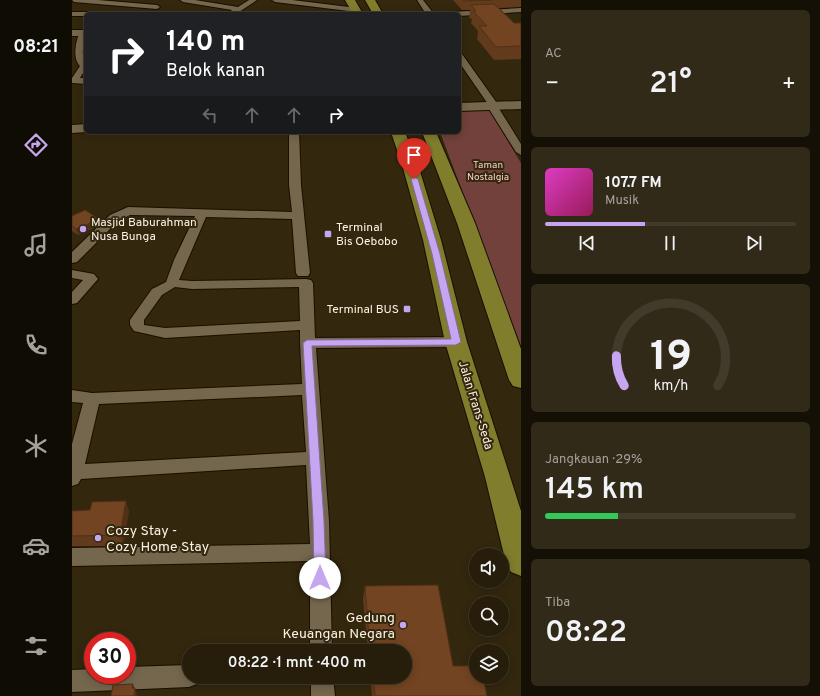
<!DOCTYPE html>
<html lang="id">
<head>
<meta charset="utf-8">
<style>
	body { margin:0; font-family:Overpass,sans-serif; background:#322a18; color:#f1f3f6; height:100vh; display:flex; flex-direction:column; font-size:15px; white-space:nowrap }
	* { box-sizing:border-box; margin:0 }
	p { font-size:13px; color:#a4a29c }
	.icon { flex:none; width:22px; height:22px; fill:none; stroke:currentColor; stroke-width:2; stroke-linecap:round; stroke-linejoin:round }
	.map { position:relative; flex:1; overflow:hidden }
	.side { display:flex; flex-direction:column; gap:10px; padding:10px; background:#151006; width:299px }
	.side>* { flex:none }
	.guide { position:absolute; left:12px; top:12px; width:377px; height:122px; border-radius:6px; box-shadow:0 2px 10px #0003,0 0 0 1px #423b2b; background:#202124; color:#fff; overflow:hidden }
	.controls { position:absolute; left:397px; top:548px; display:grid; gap:8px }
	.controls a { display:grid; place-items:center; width:40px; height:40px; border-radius:50%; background:#261d0a; box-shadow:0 2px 10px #0003,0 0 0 1px #423b2b; font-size:20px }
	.speed { position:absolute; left:12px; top:632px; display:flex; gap:8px; font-size:20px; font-weight:700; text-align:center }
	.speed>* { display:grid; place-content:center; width:52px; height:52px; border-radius:50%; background:#261d0a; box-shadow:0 2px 10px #0003,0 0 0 1px #423b2b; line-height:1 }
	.speed .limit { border:6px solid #d22; background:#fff; color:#111 }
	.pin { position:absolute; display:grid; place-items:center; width:34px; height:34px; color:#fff; margin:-41px -17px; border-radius:50% 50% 50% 0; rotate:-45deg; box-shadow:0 0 4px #0007 }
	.pin .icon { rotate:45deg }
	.me { position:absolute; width:44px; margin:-22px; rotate:0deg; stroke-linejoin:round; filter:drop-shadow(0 0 3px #0008) }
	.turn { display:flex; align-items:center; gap:14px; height:84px; padding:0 16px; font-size:18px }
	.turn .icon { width:52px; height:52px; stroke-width:2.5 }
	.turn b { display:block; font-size:28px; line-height:34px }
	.lanes { display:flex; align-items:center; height:38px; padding:0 16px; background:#0003; justify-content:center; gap:20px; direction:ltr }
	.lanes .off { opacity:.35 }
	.big { font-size:30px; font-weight:600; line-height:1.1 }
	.side .card { flex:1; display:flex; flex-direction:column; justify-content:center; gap:6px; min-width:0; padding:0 14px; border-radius:6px; background:#322a18 }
	.side .dial { align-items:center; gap:0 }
	.dial svg { height:104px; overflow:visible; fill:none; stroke:#423b2b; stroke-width:7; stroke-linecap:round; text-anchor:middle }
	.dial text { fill:#f1f3f6; stroke:none }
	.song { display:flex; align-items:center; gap:12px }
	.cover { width:48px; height:48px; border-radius:6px; background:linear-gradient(135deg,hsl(310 70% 55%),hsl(330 70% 35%)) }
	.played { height:4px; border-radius:2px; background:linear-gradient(90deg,#c6a6f0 40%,#423b2b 40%) }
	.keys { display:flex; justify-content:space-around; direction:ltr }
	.heat { display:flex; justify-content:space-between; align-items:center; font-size:22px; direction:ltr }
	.charge { height:6px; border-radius:3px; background:linear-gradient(90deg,#34c759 29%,#423b2b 0) }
	.trip { position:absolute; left:110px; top:644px; width:230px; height:40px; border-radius:20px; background:#261d0a; box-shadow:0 2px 10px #0003,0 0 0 1px #423b2b; font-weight:600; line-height:40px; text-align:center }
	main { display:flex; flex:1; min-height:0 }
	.dock { display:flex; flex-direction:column; width:72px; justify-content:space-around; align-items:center; background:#0f0c04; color:#a4a29c }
	.dock .icon { width:28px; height:28px }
	.dock .selected { color:#c6a6f0 }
	.dock b { font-size:18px; color:#f1f3f6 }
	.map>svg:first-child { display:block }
</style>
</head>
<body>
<main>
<nav class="dock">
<b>08:21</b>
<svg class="icon selected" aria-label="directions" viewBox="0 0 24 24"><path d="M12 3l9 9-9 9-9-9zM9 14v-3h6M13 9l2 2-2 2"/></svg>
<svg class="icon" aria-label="music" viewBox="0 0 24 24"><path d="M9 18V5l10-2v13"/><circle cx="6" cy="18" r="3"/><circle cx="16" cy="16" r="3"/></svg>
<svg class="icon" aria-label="phone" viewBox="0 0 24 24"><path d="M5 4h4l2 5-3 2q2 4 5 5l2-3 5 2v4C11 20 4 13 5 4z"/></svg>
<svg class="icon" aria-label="climate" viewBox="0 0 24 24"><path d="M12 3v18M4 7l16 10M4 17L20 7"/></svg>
<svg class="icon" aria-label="car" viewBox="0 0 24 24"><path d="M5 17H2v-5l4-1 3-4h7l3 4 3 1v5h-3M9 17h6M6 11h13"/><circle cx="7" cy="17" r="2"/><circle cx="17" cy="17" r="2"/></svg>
<svg class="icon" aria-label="filters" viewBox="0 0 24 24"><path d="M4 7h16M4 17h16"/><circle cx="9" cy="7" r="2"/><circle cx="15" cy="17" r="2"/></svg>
</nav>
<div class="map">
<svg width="449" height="696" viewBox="0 0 449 696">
	<rect width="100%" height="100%" fill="#33270e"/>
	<!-- green -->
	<path fill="#72413b" d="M416,108L449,163V347L368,132H387V110Z"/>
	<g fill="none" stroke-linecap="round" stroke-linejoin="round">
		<defs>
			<g id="street">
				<path d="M0,0H26L85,5L88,7L85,9L2,2Z"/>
				<path d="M108,0H123L166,7L177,0H185L164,14H155L160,10L111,2Z"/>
				<path d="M200,0H220L285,8L288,10L285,12L203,2Z"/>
				<path d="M345,0H351L362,14H354Z"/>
				<path d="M449,8V12L387,16V14H375L379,12Z"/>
				<path d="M0,12H14L18,14H14V16H0Z"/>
				<path d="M8,31L14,32C14,39 10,47 11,55C13,67 16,66 8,78H14V84L0,83V78L8,66C0,58 4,41 8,31Z"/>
				<path d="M387,54H390L427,106L426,107L449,144V155L444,152L417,109L418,107L387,62Z"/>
				<path d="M217,132H227L229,185L238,273L236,276H226L224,273L220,219L134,217L107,280L120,281L234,279L239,280L241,283L243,338L384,337L389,339L391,342L389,345L384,347L244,348L257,521L260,651H238V561L0,566V548L238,544L234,465L9,479L6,484L0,486V444L11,403L0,402V390L20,393L230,384L228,343V330L93,338L62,331L58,325V320L80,289L94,282L102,260L123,216L58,215L46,221L5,262L0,263V252L38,215L56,207L220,212L217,185ZM103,287L120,289L227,287L228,321L93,328L72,325V320L90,295ZM230,395L234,452L13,464L27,404Z"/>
				<path d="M0,270L22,274L26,279L5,303L0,304V292L11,280L0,278Z"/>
				<path d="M117,665V677H128L125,684L117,687L0,692V670L21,669V675H55V667Z"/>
				<path d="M239,677H261L263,696H239Z"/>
			</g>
			<g id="secondary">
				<rect x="0" y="30" width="14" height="6"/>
				<path d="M449,101V109L387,111V103Z"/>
				<path d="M14,124L15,132L0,133V125Z"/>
			</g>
			<g id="primary">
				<path d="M273,0H283L291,14H281Z"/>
				<path d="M293,0H303L311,14H301Z"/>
				<path d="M319,132H333L347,168L369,240L395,342L449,511V576L439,572L434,563L413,477L373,342L351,240L331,168Z"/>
				<path d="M350,132H364L403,223L449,349V388L441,386L437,380L385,223Z"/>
			</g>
		</defs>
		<!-- street casing -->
		<use href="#street" stroke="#1a0f00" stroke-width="2"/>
		<!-- secondary casing -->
		<use href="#secondary" stroke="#1a0f00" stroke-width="2"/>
		<!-- primary casing -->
		<use href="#primary" stroke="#1a0f00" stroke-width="2"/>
		<!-- street -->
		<use href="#street" fill="#75674d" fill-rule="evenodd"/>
		<!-- secondary -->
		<use href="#secondary" fill="#75674d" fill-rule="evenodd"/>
		<!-- primary -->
		<use href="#primary" fill="#807d2d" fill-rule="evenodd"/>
	</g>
	<!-- wall -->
	<g fill="#623a1c">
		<path d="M381,0H449V7L427,8L442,23H449V59L422,60L405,39L406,31L399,23L400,20L397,17L398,10H390Z"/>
		<path d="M0,216L25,218L26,224L22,228L6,235L0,231Z"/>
		<path d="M0,511H57L51,546H0Z"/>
		<path d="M293,586L381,666L415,696H300L298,677H333V651H296L291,599Z"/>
	</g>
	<!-- shaded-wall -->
	<g fill="#503017">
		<path d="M25,218L26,224L22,228L6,235L4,229Z"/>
		<path d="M54,501L57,511L51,546L48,535Z"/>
		<path d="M61,684L63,690V688L65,695V696H62L60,688Z"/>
	</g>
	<!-- building -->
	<g fill="#724421" stroke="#503017">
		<path d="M390,0H420L392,1Z"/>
		<path d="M422,4L442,23H449V46L424,47L407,26H415L401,11H404L399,5Z"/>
		<path d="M13,210L25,218L21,222L4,229L0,226V216Z"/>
		<path d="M54,501L48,535L0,536V511L18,510L20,502Z"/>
		<path d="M366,585L381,666H404V677H411L415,696H303L301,677H333V651H298L293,586Z"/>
		<path d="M61,684L60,688H63L62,696H39L41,685Z"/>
	</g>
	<!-- route -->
	<path fill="#c6a6f0" stroke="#816c9c" d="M342,177L346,179L368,254L389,342L384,345L240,346L252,521L254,578L252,581L248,583L243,581L242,578L241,521L231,343L235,340L379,339L360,254L339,179Z"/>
	<!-- markers -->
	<g fill="#c6a6f0" stroke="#33270e" stroke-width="1.5">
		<circle cx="11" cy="229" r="4"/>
		<rect x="252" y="230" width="8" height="8" rx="2"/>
		<rect x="331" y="305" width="8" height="8" rx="2"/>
		<circle cx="26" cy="538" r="4"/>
		<circle cx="331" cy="625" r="4"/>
	</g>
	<g text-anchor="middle" stroke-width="4" stroke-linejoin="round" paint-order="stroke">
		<!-- far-park labels -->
		<g font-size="10" fill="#f5cec9" stroke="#33270e">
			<text x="416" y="168">Taman<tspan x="416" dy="12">Nostalgia</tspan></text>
		</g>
		<!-- poi labels -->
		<g font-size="12" fill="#fbf3e4" stroke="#33270e" text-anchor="start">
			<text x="19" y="226">Masjid Baburahman<tspan x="19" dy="14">Nusa Bunga</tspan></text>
			<text x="264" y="231">Terminal<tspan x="264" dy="14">Bis Oebobo</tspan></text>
			<text x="327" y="313" text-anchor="end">Terminal BUS</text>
		</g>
		<!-- street labels -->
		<g font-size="12" fill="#fbf3e4" stroke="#33270e">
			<text transform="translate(404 405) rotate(73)" y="4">Jalan Frans-Seda</text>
		</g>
		<!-- near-poi labels -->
		<g font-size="14" fill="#fbf3e4" stroke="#33270e" text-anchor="start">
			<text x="34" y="535">Cozy Stay -<tspan x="34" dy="16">Cozy Home Stay</tspan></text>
			<text x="323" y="622" text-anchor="end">Gedung<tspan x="323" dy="16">Keuangan Negara</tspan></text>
		</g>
	</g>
</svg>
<div class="controls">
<a><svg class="icon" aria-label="sound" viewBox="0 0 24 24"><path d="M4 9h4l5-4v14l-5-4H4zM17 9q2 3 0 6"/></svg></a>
<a><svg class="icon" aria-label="search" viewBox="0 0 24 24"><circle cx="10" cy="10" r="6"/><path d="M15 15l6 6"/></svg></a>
<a><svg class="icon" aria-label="layers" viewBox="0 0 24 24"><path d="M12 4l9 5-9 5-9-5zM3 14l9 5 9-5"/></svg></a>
</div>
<div class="speed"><div class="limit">30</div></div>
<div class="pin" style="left:342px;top:179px;background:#d93025"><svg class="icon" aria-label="arrive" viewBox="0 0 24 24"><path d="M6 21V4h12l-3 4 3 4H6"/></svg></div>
<svg class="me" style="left:248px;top:578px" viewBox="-20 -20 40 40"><circle r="19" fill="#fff"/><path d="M0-13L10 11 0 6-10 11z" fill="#c6a6f0"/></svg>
<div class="trip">08:22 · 1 mnt · 400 m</div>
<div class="guide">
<div class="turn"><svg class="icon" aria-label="right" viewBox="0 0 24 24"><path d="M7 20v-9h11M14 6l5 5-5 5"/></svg><div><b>140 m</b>Belok kanan</div></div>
<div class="lanes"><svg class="icon off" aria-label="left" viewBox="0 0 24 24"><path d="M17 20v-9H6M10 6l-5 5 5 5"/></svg><svg class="icon off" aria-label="ahead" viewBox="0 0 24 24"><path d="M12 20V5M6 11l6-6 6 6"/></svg><svg class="icon off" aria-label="ahead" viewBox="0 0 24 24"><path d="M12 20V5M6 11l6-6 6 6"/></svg><svg class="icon" aria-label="right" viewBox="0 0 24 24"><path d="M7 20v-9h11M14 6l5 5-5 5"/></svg></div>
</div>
</div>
<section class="side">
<div class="card"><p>AC</p>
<div class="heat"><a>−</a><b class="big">21°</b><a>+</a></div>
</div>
<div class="card">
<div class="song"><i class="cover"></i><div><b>107.7 FM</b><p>Musik</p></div></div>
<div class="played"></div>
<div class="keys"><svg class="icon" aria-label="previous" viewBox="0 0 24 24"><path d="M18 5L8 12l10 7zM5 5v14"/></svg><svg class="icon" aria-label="pause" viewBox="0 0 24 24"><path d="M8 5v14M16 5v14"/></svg><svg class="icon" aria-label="next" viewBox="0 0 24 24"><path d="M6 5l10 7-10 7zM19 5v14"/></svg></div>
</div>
<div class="card dial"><svg viewBox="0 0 100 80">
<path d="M14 69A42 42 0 1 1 86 69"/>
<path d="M14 69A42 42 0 0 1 8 46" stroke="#c6a6f0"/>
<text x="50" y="56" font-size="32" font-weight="700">19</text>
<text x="50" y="72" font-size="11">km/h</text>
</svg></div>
<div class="card"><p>Jangkauan · 29%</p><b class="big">145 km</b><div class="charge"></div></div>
<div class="card"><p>Tiba</p><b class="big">08:22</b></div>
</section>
</main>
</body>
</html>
